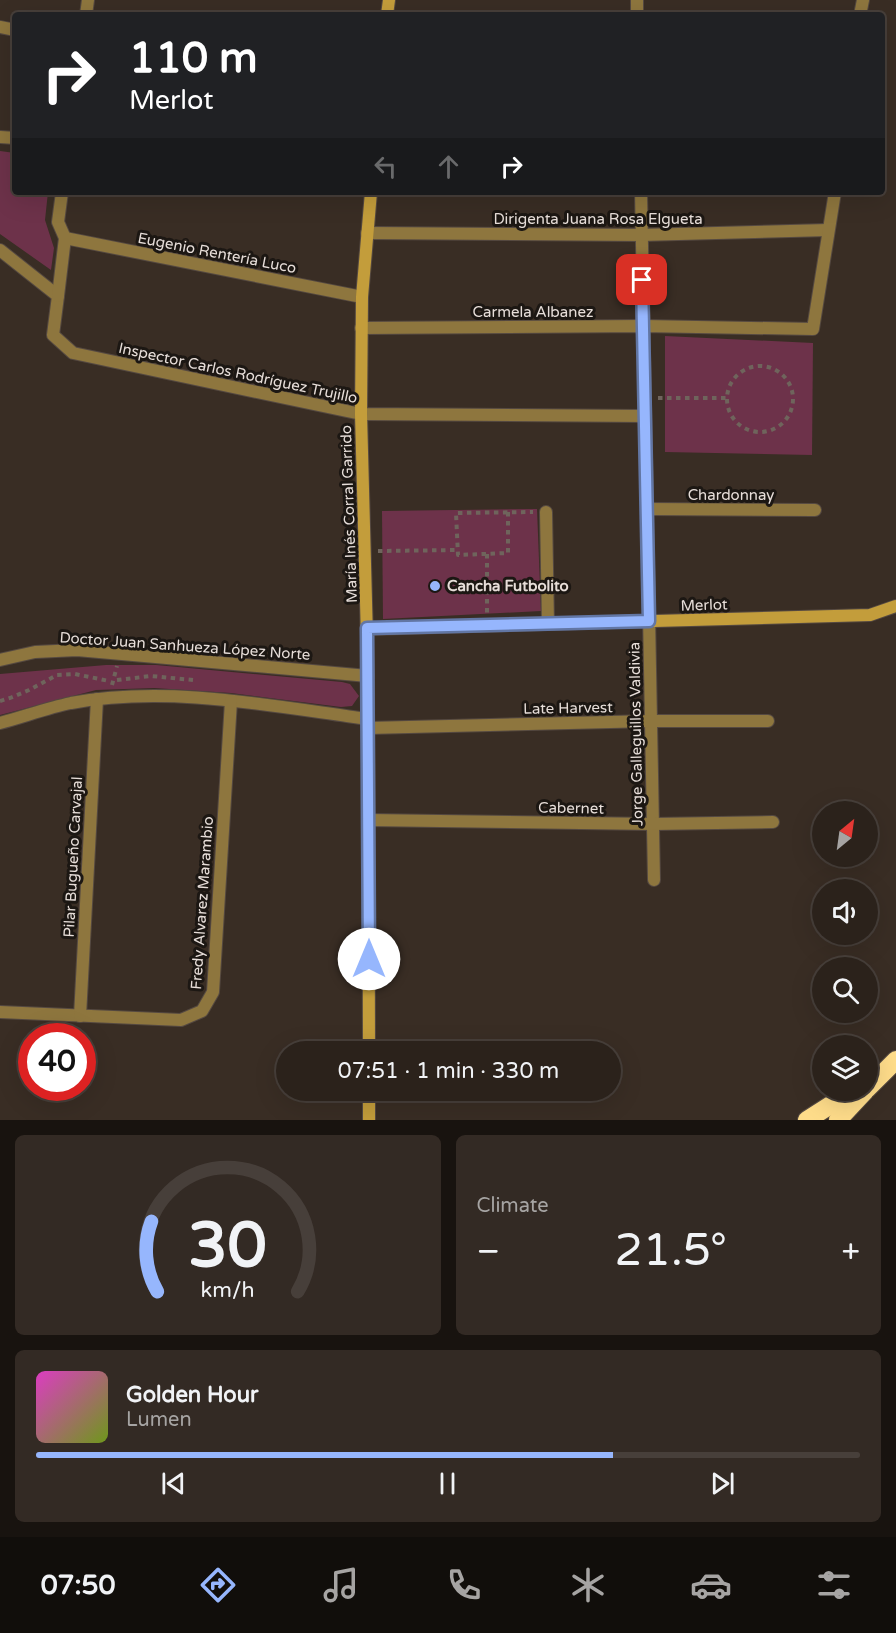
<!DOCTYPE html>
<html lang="en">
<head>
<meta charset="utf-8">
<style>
	body { margin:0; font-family:"Varela Round",sans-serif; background:#332a24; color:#f1f3f6; height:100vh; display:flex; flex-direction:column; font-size:22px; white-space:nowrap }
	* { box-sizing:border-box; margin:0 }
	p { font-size:20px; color:#a6a4a3 }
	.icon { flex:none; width:33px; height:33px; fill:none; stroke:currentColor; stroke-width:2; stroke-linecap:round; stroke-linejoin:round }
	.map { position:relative; height:1120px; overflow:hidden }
	.drawer { display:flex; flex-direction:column; gap:15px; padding:15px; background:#18130f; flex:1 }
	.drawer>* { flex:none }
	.hud { position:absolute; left:12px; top:12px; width:873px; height:183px; border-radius:6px; box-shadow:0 6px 24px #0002,0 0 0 2px #473f3a; background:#202124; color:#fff; overflow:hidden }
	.needle { width:39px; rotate:29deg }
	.tools { position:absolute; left:812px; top:801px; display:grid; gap:12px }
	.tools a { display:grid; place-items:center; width:66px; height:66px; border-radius:50%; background:#2b221b; box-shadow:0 6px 24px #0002,0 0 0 2px #473f3a; font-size:30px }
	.speed { position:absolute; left:18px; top:1023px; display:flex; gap:12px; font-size:30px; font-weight:700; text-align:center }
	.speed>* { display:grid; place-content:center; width:78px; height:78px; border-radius:50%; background:#2b221b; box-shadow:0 6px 24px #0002,0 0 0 2px #473f3a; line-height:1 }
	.speed .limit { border:9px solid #d22; background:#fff; color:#111 }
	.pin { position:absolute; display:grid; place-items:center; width:51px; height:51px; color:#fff; margin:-26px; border-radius:12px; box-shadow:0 3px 9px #0006 }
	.me { position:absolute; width:66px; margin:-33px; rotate:0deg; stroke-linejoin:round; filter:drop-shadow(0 0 4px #0008) }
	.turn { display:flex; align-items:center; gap:21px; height:126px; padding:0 18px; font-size:27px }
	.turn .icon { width:78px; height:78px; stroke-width:2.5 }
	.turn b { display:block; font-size:42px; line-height:51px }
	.lanes { display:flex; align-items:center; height:57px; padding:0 18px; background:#0003; justify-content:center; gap:30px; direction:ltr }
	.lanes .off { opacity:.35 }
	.big { font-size:45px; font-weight:600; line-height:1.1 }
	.drawer .tile { flex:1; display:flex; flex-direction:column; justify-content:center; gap:9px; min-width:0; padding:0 21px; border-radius:9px; background:#332a24 }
	.drawer .dial { align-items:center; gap:0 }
	.dial svg { height:156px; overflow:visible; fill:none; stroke:#473f3a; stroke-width:7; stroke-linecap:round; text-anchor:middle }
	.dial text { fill:#f1f3f6; stroke:none }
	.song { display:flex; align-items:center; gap:18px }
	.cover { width:72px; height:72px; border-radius:9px; background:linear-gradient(135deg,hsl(310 70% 55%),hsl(80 70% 35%)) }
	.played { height:6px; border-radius:3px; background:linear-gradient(90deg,#96b6fd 70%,#473f3a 70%) }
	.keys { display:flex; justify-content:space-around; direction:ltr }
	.heat { display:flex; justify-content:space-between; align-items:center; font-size:33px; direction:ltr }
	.drawer .tiles { flex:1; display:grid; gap:15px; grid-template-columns:1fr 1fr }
	.tile:last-child { grid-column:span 2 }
	.trip { position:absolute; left:276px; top:1041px; width:345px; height:60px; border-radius:30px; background:#2b221b; box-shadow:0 6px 24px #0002,0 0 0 2px #473f3a; font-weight:600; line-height:60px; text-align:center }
	.menu { display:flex; height:96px; justify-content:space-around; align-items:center; background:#110e0b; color:#a6a4a3 }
	.menu .icon { width:42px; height:42px }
	.menu .current { color:#96b6fd }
	.menu b { font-size:27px; color:#f1f3f6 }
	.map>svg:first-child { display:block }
</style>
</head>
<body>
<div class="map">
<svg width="896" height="1120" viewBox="0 0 896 1120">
	<rect width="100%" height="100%" fill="#392d24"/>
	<!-- green -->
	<g fill="#6d324a">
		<path d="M0,151L15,153V192H48L45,220L54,248L51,270L0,234Z"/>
		<path d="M665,336L813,343L812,455L665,452Z"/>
		<path d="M537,509L541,611L383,619L382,511Z"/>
		<path d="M106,665H156L342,682L350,684L359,696L352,706L341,707L231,693L154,688L96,690L0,715V674Z"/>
	</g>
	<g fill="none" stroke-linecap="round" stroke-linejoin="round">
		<defs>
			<g id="street">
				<path d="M637,0V15"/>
				<path d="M86,15L88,0"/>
				<path d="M860,15L863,0"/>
				<path d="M0,27L15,30"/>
				<path d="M0,137L15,138"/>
				<path d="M641,192L654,880"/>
				<path d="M367,233L641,235L828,230"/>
				<path d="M65,238L362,297"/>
				<path d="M0,250L58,296L53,335L73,353L361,414L645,416"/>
				<path d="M58,296L65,238L58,222L62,192"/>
				<path d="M361,328L643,326L813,329L835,192"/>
				<path d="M647,509L815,510"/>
				<path d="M546,512L548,624"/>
				<path d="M0,660L35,652L77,650L368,676"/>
				<path d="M0,723C23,717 47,708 71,703C169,685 271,706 368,719"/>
				<path d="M368,728L651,721H768"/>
				<path d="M368,820L653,824L773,822"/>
				<path d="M0,1012L181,1020L202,1011L213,992L231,701"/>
				<path d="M80,1016L97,699"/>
			</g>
			<g id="secondary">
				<path d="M387,15L389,0"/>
				<path d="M367,629L870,615L896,606"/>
				<path d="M369,1052L368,676L361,414L362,297L371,192"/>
				<path d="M369,1090V1120"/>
			</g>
			<g id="highway">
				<path d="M867,1089L896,1060"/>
				<path d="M807,1120L854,1090"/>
				<path d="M838,1120L865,1091"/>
			</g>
		</defs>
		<!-- street casing -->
		<use href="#street" stroke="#554941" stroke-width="14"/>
		<!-- secondary casing -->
		<use href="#secondary" stroke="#554941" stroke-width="14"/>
		<!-- highway casing -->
		<use href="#highway" stroke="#554941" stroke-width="20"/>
		<!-- path -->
		<g stroke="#6f645c" stroke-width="4" stroke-dasharray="4.5 4.5" stroke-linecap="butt">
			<circle cx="760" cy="399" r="33"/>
			<path d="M658,398H726"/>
			<path d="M508,512V553L458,555L456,513L533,512"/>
			<path d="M378,551L458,550"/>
			<path d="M487,554V613"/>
			<path d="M117,680L151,676L193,680"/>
			<path d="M112,685L117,666"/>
			<path d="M0,701L10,698L29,690L57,675L75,674L109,681"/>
		</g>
		<!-- street -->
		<use href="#street" stroke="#8e763e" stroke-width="12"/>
		<!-- secondary -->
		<use href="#secondary" stroke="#c39d3b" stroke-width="12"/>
		<!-- highway -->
		<use href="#highway" stroke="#fedc8a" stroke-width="18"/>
	</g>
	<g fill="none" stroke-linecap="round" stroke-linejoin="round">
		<defs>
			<path id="route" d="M369,959L367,628L649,621L642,280"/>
		</defs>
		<!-- route casing -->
		<use href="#route" stroke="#6276a4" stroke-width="15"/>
		<!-- route -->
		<use href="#route" stroke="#96b6fd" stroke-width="10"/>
	</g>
	<!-- markers -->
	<circle fill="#96b6fd" stroke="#1c1713" stroke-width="2" cx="435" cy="586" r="6"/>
	<g text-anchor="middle" stroke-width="6" stroke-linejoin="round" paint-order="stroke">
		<!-- street labels -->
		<g font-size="15" fill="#e7ded9" stroke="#1c1713">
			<text x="598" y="224">Dirigenta Juana Rosa Elgueta</text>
			<text transform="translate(217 253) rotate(11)" y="5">Eugenio Rentería Luco</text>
			<text x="533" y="317">Carmela Albanez</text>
			<text transform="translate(238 373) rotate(12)" y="5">Inspector Carlos Rodríguez Trujillo</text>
			<text x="731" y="500">Chardonnay</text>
			<text transform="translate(349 514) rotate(-92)" y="5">María Inés Corral Garrido</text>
			<text transform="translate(704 605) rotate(-2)" y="5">Merlot</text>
			<text transform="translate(185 646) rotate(4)" y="5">Doctor Juan Sanhueza López Norte</text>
			<text transform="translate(568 708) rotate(-1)" y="5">Late Harvest</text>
			<text transform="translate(636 734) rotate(-91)" y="5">Jorge Galleguillos Valdivia</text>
			<text transform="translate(571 808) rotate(1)" y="5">Cabernet</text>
			<text transform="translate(73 857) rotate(-87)" y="5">Pilar Bugueño Carvajal</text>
			<text transform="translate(202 903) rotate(-86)" y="5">Fredy Alvarez Marambio</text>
		</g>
		<!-- poi labels -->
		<g font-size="15" font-weight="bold" fill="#e7ded9" stroke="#1c1713" text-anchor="start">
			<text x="447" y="591">Cancha Futbolito</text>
		</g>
	</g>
</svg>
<div class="tools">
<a><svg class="needle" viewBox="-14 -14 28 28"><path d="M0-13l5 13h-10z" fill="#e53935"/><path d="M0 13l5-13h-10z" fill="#a6a4a3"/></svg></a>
<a><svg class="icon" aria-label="sound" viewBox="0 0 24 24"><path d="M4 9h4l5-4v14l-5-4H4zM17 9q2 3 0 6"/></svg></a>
<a><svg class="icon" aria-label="search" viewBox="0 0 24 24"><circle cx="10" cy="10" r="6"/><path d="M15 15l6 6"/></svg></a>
<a><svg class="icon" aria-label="layers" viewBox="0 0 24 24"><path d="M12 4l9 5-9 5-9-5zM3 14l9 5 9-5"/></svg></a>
</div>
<div class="speed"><div class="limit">40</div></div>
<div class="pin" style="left:642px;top:280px;background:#d93025"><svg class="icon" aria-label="arrive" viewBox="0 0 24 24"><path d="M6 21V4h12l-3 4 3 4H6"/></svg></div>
<svg class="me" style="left:369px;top:959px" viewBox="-20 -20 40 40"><circle r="19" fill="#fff"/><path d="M0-13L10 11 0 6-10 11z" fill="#96b6fd"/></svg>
<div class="trip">07:51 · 1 min · 330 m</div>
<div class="hud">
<div class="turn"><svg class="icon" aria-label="right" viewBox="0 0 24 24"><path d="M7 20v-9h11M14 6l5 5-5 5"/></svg><div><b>110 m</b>Merlot</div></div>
<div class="lanes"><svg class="icon off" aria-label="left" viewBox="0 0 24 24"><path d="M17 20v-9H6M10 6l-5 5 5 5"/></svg><svg class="icon off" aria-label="ahead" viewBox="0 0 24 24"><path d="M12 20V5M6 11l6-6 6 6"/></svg><svg class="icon" aria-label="right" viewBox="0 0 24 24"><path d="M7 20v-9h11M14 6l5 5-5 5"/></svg></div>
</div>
</div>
<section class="drawer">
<div class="tiles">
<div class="tile dial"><svg viewBox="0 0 100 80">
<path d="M14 69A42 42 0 1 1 86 69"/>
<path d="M14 69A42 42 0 0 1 11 33" stroke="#96b6fd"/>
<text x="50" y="56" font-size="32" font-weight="700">30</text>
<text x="50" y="72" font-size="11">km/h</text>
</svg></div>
<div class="tile"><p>Climate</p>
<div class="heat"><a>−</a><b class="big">21.5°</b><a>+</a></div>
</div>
<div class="tile">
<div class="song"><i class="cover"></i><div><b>Golden Hour</b><p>Lumen</p></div></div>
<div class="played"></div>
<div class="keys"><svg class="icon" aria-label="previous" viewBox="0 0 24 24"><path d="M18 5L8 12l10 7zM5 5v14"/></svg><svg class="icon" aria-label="pause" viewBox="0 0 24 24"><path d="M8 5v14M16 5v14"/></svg><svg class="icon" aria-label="next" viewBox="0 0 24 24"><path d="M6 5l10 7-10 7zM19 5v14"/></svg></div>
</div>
</div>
</section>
<nav class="menu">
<b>07:50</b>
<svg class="icon current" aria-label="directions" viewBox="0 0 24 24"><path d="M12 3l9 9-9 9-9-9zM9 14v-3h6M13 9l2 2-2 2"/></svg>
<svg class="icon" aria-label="music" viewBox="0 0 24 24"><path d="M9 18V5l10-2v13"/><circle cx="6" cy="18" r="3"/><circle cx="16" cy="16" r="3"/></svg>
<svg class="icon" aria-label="phone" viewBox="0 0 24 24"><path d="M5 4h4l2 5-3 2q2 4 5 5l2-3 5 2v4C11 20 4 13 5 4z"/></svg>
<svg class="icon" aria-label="climate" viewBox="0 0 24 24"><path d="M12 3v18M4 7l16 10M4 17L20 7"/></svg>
<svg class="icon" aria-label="car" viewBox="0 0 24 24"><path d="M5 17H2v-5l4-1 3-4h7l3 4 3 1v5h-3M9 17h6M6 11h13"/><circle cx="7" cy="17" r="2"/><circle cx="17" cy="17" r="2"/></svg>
<svg class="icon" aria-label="filters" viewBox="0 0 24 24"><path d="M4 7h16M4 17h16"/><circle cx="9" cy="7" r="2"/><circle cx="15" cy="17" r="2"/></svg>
</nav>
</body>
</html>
